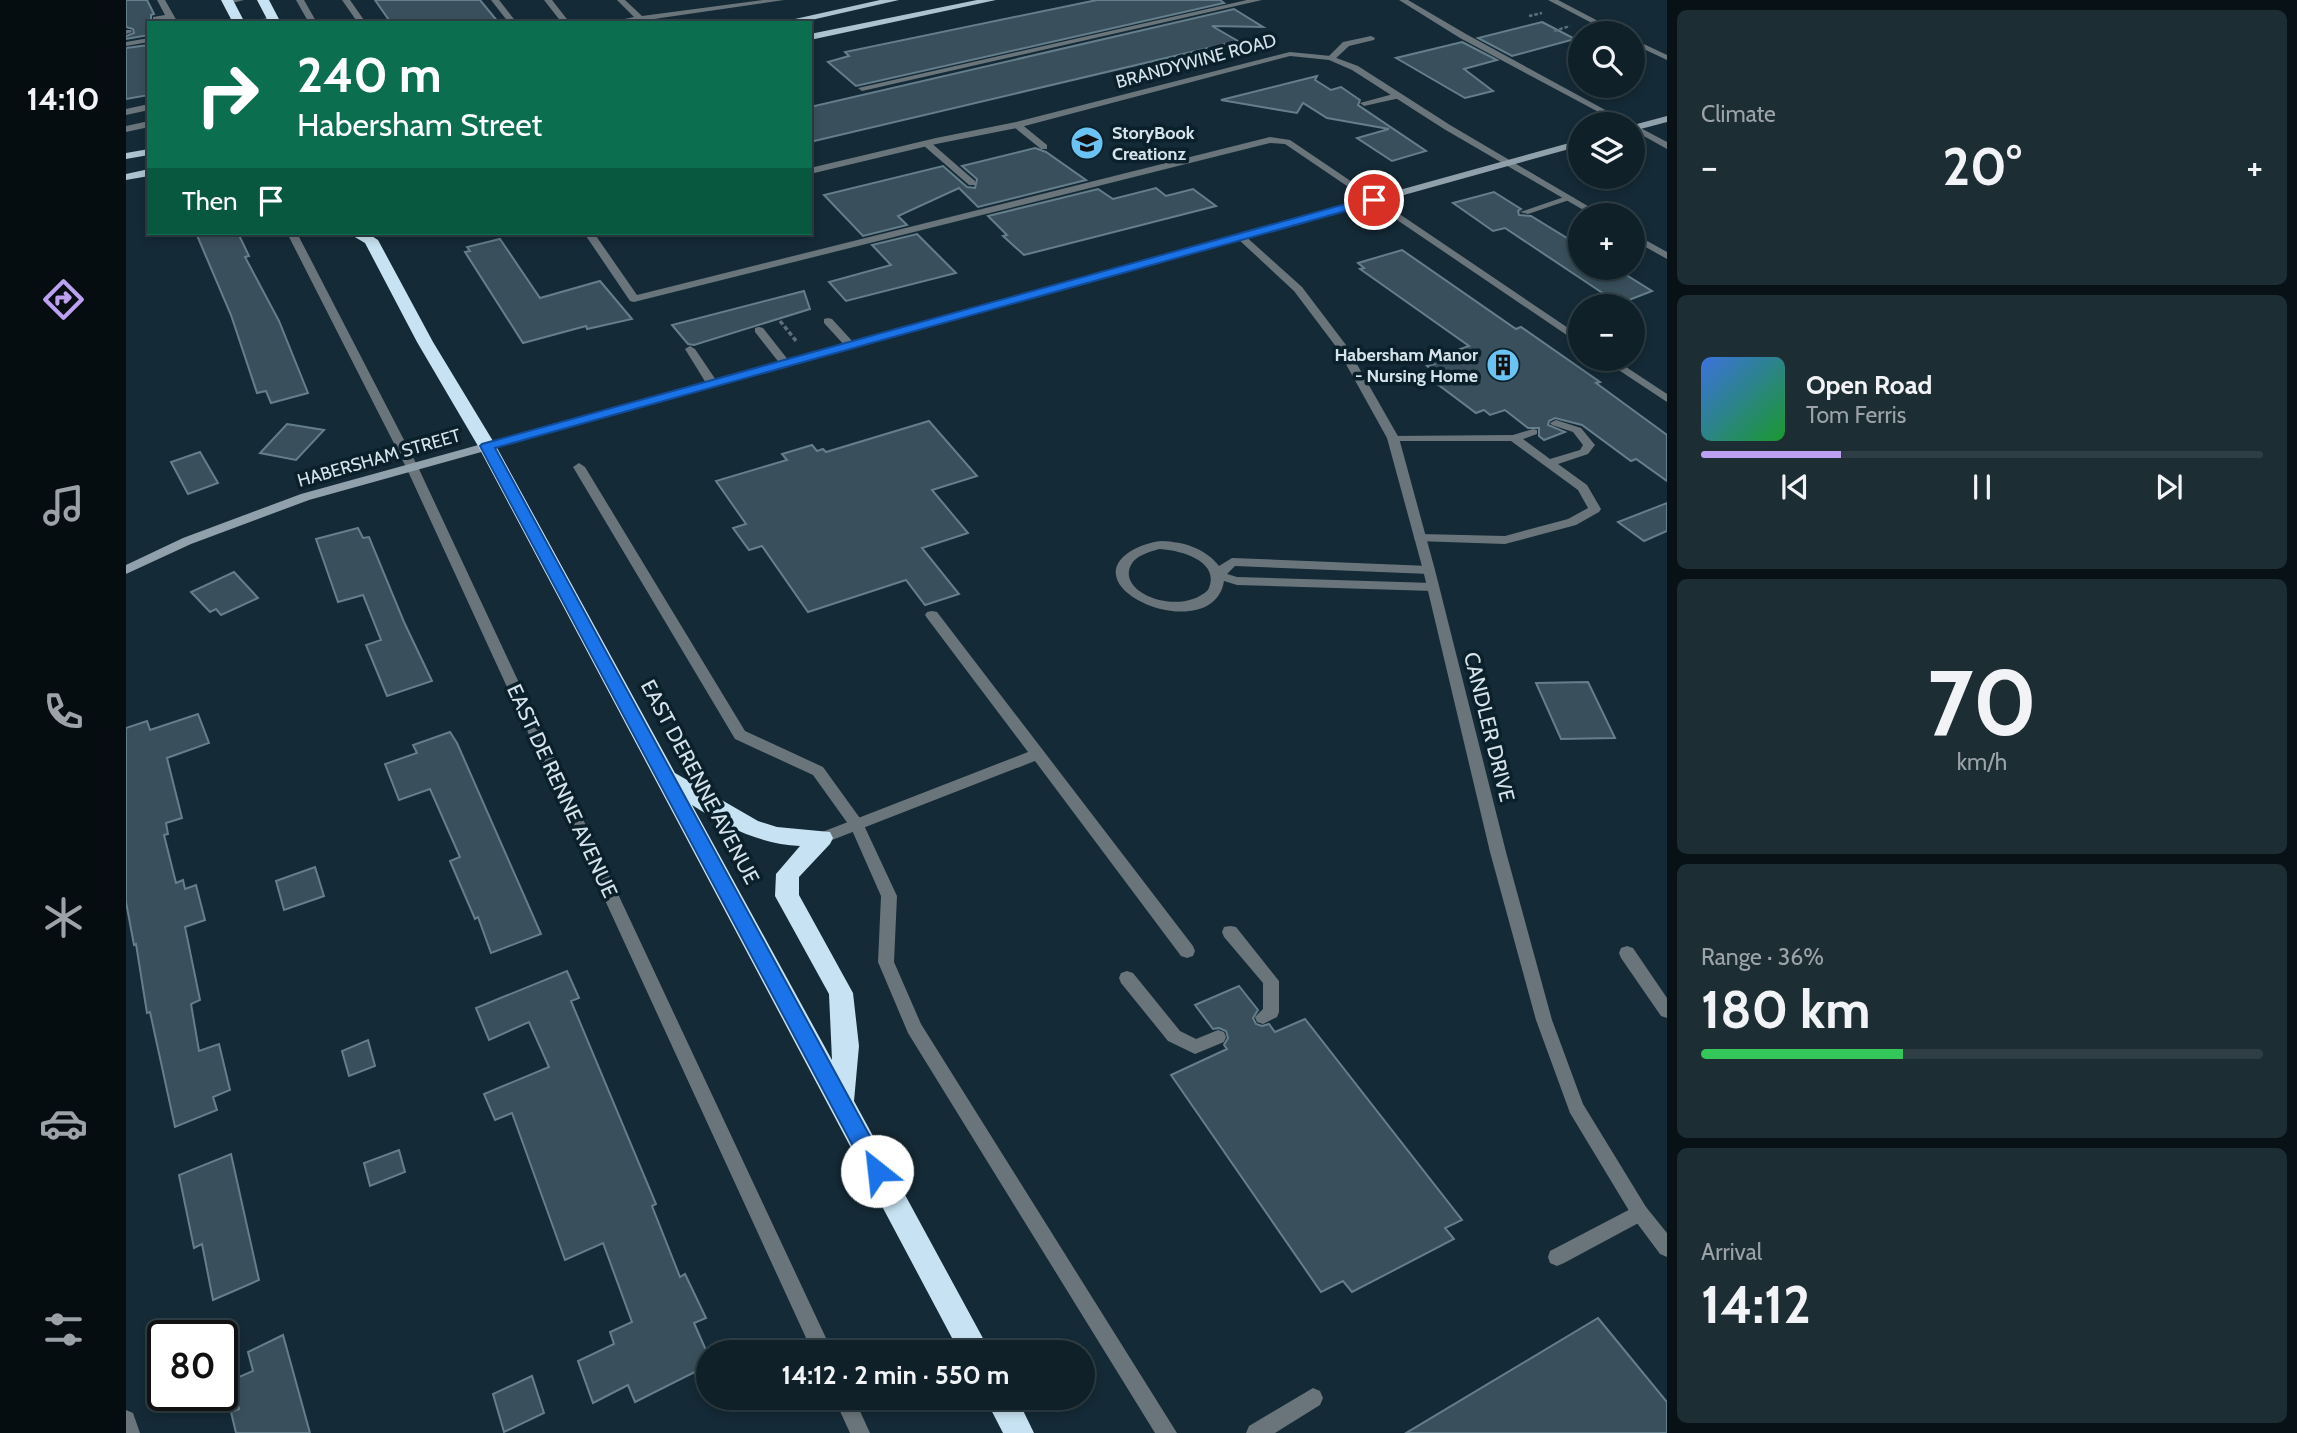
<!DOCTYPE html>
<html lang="en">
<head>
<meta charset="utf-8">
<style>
	body { margin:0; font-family:Cabin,sans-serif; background:#1d2d34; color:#f1f3f6; height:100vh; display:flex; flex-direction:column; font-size:26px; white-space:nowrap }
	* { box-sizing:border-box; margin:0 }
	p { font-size:23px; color:#9ba3a8 }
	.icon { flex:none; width:38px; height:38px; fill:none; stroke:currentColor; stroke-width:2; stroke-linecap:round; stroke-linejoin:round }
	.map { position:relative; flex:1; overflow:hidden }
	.details { display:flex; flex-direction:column; gap:10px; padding:10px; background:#081216; width:630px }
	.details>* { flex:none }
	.guide { position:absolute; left:21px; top:21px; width:665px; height:214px; border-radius:0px; box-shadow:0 4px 10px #0003,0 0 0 2px #2f3e45; background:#0b6e4f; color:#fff; overflow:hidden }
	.controls { position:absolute; left:1442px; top:21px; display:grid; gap:14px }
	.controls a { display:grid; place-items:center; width:77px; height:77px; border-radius:50%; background:#0f2028; box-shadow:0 4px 10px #0003,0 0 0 2px #2f3e45; font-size:35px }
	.speed { position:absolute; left:21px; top:1320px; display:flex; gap:14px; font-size:35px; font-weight:700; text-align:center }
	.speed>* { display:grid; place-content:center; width:91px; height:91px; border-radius:50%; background:#0f2028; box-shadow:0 4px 10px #0003,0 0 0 2px #2f3e45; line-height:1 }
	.speed .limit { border:4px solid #111; border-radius:10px; background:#fff; color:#111 }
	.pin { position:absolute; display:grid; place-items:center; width:60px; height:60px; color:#fff; margin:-30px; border:4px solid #fff; border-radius:50%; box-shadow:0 2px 7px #0007 }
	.me { position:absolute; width:77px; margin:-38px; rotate:331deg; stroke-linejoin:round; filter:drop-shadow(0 0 5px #0008) }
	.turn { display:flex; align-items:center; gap:24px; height:147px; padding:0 35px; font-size:32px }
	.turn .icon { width:91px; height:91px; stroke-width:2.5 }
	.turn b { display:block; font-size:49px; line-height:60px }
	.then { display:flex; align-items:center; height:66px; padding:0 35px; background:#0003; gap:14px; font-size:26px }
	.big { font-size:52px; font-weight:700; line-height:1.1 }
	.details .widget { flex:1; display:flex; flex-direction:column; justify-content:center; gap:10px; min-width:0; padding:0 24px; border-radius:10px; background:#1d2d34 }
	.details .dial { align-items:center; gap:0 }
	.dial b { font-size:91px; line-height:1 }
	.song { display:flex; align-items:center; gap:21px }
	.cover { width:84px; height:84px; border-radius:10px; background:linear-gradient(135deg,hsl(220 70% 55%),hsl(130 70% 35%)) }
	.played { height:7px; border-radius:4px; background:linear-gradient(90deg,#bca0f2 25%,#2f3e45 25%) }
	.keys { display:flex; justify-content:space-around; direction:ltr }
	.heat { display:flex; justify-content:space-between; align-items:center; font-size:38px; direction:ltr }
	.charge { height:10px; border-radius:5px; background:linear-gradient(90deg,#34c759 36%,#2f3e45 0) }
	.trip { position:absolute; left:570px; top:1340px; width:399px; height:70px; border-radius:35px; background:#0f2028; box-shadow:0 4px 10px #0003,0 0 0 2px #2f3e45; font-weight:700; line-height:70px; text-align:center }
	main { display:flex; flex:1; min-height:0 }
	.dock { display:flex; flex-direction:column; width:126px; justify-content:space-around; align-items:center; background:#060d10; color:#9ba3a8 }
	.dock .icon { width:49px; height:49px }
	.dock .current { color:#bca0f2 }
	.dock b { font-size:32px; color:#f1f3f6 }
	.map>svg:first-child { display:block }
</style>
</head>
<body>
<main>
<nav class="dock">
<b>14:10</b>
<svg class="icon current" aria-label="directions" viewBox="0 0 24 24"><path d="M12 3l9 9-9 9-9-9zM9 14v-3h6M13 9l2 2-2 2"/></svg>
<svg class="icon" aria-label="music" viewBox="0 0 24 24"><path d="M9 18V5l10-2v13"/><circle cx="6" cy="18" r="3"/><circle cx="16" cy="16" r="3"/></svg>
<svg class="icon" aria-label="phone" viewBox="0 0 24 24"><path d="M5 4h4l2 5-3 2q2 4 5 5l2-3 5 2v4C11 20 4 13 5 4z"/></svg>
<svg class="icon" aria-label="climate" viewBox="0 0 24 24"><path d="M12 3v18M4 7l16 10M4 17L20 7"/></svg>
<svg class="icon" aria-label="car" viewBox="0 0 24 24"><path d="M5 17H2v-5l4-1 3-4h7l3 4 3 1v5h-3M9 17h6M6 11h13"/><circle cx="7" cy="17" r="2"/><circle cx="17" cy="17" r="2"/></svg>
<svg class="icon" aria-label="filters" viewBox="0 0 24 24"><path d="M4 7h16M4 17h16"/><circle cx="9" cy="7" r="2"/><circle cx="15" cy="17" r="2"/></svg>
</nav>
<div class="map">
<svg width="1541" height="1433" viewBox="0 0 1541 1433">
	<rect width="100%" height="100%" fill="#142a36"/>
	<!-- building -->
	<g fill="#39505c" stroke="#657e8b" stroke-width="2">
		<path d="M0,0H21L28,14L25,15V23H23V35L0,39V36L8,33L7,29L0,27Z"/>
		<path d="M249,0H354L373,23H265Z"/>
		<path d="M971,0H1094L1098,3L730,86L702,62L723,56L719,52Z"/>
		<path d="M1108,9L1137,27L1086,26L1112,41L684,142V107Z"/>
		<path d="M1416,22L1449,39L1386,56L1352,38Z"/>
		<path d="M1336,42L1371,60L1338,69L1367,91L1339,98L1270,58Z"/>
		<path d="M23,45V95L0,99V48Z"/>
		<path d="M1191,76L1189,80L1205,90L1215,87L1234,100L1232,105L1300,151L1266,161L1231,138L1263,129L1201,118L1177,103L1171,113L1095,100Z"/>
		<path d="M909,148L920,152L960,180L852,207L833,188L772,216L781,225L737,236L698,195L817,166L841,187L849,188L851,179L836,166Z"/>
		<path d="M1030,188L1040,196L1067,189L1090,206L898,255L877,236L881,235L862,216L972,189L987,199Z"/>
		<path d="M1368,192L1395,209L1392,211L1393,215L1405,216L1454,246V268H1489L1526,291L1493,304L1379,228L1367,231L1327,203Z"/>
		<path d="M70,233H112L123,256L119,257L153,321L182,393L145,403L140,391L131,393L105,315Z"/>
		<path d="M791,234L830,273L720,301L703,282L765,265L746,245Z"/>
		<path d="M374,239L414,298L474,281L506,319L461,329L460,326L397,343L339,252L344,251L341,247Z"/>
		<path d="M1276,250L1390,329L1395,327L1474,382L1470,383L1541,435V481L1510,459L1505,461L1456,425L1429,418L1423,421L1422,425L1439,432L1418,440L1413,436V428H1402L1379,410L1364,415L1358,410L1350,413L1298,374L1307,371L1301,366L1308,364L1303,360L1343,346L1234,269L1238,268L1232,263Z"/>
		<path d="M678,291L684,309L568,345L562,344L546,325Z"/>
		<path d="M803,421L851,476L806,490L842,533L796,548L833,594L799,605L780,580L682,612L636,546L623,550L607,528L620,524L590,481L661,460L656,454L686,445L691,451L697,449L700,452Z"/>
		<path d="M161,424L198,430L170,460L134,453Z"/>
		<path d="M74,452L92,483L62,494L45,462Z"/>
		<path d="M1541,503V531L1518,541L1492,522Z"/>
		<path d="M232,528L237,538L243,537L278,622L306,681L261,696L240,645L255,640L237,595L212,602L190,539Z"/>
		<path d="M108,572L132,598L95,615L90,609L84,612L65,592Z"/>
		<path d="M1462,682L1489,738L1435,739L1410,683Z"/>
		<path d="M72,714L83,743L41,758L56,818L40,823L42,834L38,835L50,883L57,880L59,889L70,885L79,920L59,927L74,1000L65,1004L73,1051L93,1044L104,1090L87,1097L91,1110L49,1127L24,1012L21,1013L10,944L8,945L0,902V728L21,721L24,730Z"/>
		<path d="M324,732L331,743L415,934L365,953L352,917L349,919L324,861L334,857L304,789L273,800L259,764L291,753L287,745Z"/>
		<path d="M189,867L198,896L158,910L150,881Z"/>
		<path d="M441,971L453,998L445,1001L530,1204L526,1206L554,1277L559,1274L580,1318L568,1323L583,1357V1365L509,1402L502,1385L467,1403L452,1361L488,1344L484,1332L506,1322L477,1243L439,1260L386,1113L369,1120L358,1094L423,1067L403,1022L363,1040L350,1008Z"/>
		<path d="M1113,986L1132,1010L1127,1018L1130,1024L1136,1026L1143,1024L1149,1032L1179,1019L1336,1220L1319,1228L1328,1239L1226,1292L1217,1281L1195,1292L1045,1075L1101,1049L1098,1045L1102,1038L1100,1031L1093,1028L1087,1029L1069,1005Z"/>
		<path d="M242,1040L249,1066L223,1076L216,1051Z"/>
		<path d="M273,1150L279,1172L244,1186L238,1163Z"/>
		<path d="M105,1154L133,1280L87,1300L76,1244L68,1248L53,1175Z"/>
		<path d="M1472,1318L1541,1402V1433H1280Z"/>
		<path d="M157,1335L184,1433H110L105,1412L113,1409L106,1380L127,1371L122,1352Z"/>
		<path d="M406,1376L418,1413L378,1432L367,1394Z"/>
	</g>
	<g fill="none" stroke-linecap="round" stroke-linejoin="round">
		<!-- path-far1 -->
		<g stroke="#5d707a" stroke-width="2.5" stroke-dasharray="3.5 2" stroke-linecap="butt">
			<path d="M1403,16L1416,13"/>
			<path d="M1428,31L1444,26"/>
		</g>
		<!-- path -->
		<path stroke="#5d707a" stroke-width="3.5" stroke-dasharray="4.5 2.5" stroke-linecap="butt" d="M654,321L671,342"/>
		<!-- lane -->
		<g fill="#6a757b" fill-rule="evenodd">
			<path d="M31,0H39L52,23H44L42,19L27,21V17L39,15Z"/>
			<path d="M101,0H118L102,4L98,2Z"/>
			<path d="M170,0H178L191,23H183Z"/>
			<path d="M216,0H224L240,23H232Z"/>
			<path d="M365,0H373L391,23H383Z"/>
			<path d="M418,0H426L444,23H436Z"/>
			<path d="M491,0H499L516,16L637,0H658L521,20L520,23H479L508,17Z"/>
			<path d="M1121,0H1136L736,91L732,88Z"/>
			<path d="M1273,0H1282L1340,34L1505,124H1495L1334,38Z"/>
			<path d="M147,17L151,19L150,21L115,23Z"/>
			<path d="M0,30H5L6,32L0,34Z"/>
			<path d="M1245,36L1249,38L1248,40L1223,46L1208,60L1201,58L1217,42Z"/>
			<path d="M23,38V42L0,46V42Z"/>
			<path d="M1271,93L1275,96L1274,98L1238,106L1234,103Z"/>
			<path d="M23,104V110L0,115V109Z"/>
			<path d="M23,121V127L0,132V126Z"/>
			<path d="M888,123H894L921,145V149H915L888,127Z"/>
			<path d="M1507,124L1541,142V149L1507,130Z"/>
			<path d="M1144,137L1164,140L1454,336V344L1159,144L1144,143L508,302L504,301L458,233H468L511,295Z"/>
			<path d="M797,141H803L849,181V185H843L797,145Z"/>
			<path d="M1441,196L1449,198L1402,214L1394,212Z"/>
			<path d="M702,318L706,319L728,343V347H720L698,323V319Z"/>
			<path d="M633,327L637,328L663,361V365H655L629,332V328Z"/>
			<path d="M564,346L569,349L592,383L590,385H582L580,383L559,349Z"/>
			<path d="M1476,359H1488L1541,394V402Z"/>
			<path d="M1430,420L1455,428L1469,445L1462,454L1432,464L1461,485L1475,509L1473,512L1450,525L1379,544L1290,541L1288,538L1290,535L1294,534L1379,536L1442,519L1462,508L1452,490L1385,441H1267L1261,438L1263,436L1387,435L1407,429L1411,430V434L1397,439L1424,459L1454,450L1457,445L1447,432L1426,425L1424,423Z"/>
			<path d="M1036,541C1058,542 1079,548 1093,566L1106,558L1303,566L1309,570L1303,574L1109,566L1101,574L1111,577L1307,583L1313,587L1307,591L1111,585L1098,581C1088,644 958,596 997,557C1007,548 1022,542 1036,541ZM1033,549C1054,550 1096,561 1082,590C1054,617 990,593 1005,565C1010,555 1024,552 1033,549Z"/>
			<path d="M806,611L811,612L1067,946L1069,951L1067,956L1061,958L1055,956L909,761L701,842H691L688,838L691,834L902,752L801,618L799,615L801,612Z"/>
			<path d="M1104,926L1110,927L1153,981V1012L1151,1017L1137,1024L1131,1022L1129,1017L1137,1009V983L1098,937L1096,932L1098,927Z"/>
			<path d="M1501,946L1507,948L1541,998V1018L1535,1016L1495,958L1493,953L1495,948Z"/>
			<path d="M1001,971L1007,973L1054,1031L1070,1039L1092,1030L1098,1032L1100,1037L1098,1042L1069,1054L1042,1041L995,983L993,978L995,973Z"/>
			<path d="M1514,1204L1520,1207L1523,1213L1520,1219L1438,1263L1431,1266L1424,1263L1422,1257L1424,1251Z"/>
			<path d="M1187,1388L1194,1391L1197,1398L1194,1405L1149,1433H1120L1123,1426Z"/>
		</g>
		<!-- street -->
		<g fill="#6a757b" fill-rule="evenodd">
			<path d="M1422,0H1432L1495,33H1485Z"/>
			<path d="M1507,39L1541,55V60L1507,44Z"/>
			<path d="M1164,52L1205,56L1232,66L1324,125L1477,215H1466L1318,129L1226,70L1203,60L1164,56L891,128L810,144L684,174V168L810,138L890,122Z"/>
			<path d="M161,233H171L292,467L707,1353H687L280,467Z"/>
			<path d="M1507,233L1541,252V259L1507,240Z"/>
			<path d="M1111,234H1117L1176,287L1220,345L1273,438L1309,570L1380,852L1426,1020L1457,1104L1520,1207L1541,1233V1257L1534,1254L1508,1219L1444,1113L1410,1020L1364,852L1297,570L1261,438L1211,348L1168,291L1111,238Z"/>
			<path d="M453,463L459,467L619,731L697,767L736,821L771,896L768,962L795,1024L1051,1433H1029L782,1033L752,962L755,896L725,828L687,775L609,739L447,467Z"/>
			<path d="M708,1398H728L744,1433H724Z"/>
			<path d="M0,1410L7,1413L14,1433H0Z"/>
		</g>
		<!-- secondary -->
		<g fill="#90a1ab" fill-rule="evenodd">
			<path d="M1541,116V122L1507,131V125Z"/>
			<path d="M1454,140V146L183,500L65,544L0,574V565L57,538L175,494Z"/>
		</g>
		<!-- primary -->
		<g fill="#adc3d0" fill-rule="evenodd">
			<path d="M754,0H773L672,23H651Z"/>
			<path d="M851,0H870L684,40V34Z"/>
			<path d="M23,149V155L0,159V153Z"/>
			<path d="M23,169V176L0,180V174Z"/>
		</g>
		<!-- highway -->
		<g fill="#c7e2f2" fill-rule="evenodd">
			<path d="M95,0H107L119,23H107Z"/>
			<path d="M131,0H143L155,23H143Z"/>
			<path d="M222,233H241L252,240L307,342L370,446L549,773L632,821L651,827L704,832L707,838L704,844L673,877V895L727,993L733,1046L728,1101L865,1353H834L352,446L291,342L239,243ZM566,805C600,827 634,844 674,846L650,874L649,896L703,994L706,1060Z"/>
			<path d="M859,1398H891L908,1433H877Z"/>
		</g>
	</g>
	<!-- route -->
	<path fill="#1a73e8" stroke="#114b97" stroke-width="2" d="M1248,196L1254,200L1252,202L369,448L759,1164L762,1171L759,1178L751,1181L744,1178L354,446L356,444Z"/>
	<!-- icons -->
	<defs>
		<symbol id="school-disc" viewBox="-11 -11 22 22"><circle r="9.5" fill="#6ac3f2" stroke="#0a202b"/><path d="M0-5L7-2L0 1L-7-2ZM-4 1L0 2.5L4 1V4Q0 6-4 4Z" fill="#111"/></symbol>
		<symbol id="building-disc" viewBox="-11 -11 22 22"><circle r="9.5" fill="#6ac3f2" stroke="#0a202b"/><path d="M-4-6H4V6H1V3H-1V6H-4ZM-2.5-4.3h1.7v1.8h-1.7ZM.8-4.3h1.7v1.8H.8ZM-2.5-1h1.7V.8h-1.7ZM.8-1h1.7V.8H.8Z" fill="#111"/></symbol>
	</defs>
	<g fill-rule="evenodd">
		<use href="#school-disc" x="942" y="124" width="38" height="38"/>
		<use href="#building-disc" x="1358" y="346" width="38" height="38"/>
	</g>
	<g text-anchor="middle" stroke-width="7" stroke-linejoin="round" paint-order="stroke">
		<!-- far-street labels -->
		<g font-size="18" fill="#d6e3eb" stroke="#0a202b">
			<text transform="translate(1070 61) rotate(-15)" y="6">BRANDYWINE ROAD</text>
			<text transform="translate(253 458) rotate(-16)" y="6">HABERSHAM STREET</text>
		</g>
		<!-- far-poi labels -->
		<g font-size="18" font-weight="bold" fill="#d6e3eb" stroke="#0a202b" text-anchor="start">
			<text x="986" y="139">StoryBook<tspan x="986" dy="21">Creationz</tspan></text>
			<text x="1352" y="361" text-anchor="end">Habersham Manor<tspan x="1352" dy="21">- Nursing Home</tspan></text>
		</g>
		<!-- street labels -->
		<g font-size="21" fill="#d6e3eb" stroke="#0a202b">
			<text transform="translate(1363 727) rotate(76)" y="7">CANDLER DRIVE</text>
			<text transform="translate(574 782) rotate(62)" y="7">EAST DERENNE AVENUE</text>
			<text transform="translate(436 791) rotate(65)" y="7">EAST DE RENNE AVENUE</text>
		</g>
	</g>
</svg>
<div class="controls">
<a><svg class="icon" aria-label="search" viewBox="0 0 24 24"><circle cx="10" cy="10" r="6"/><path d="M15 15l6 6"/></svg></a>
<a><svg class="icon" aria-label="layers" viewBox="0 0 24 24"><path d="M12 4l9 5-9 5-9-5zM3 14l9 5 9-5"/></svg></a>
<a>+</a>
<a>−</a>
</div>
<div class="speed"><div class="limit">80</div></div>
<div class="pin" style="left:1248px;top:200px;background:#d93025"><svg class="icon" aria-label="arrive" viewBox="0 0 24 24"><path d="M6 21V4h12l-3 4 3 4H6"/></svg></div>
<svg class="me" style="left:751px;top:1171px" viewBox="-20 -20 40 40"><circle r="19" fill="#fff"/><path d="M0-13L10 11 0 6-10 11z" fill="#1a73e8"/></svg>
<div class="trip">14:12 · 2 min · 550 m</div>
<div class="guide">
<div class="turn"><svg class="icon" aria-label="right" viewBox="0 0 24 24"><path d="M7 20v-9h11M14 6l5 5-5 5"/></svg><div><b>240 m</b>Habersham Street</div></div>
<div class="then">Then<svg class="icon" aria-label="arrive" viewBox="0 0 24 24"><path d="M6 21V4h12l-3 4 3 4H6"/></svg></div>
</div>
</div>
<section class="details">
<div class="widget"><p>Climate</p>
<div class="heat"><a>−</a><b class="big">20°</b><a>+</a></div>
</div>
<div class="widget">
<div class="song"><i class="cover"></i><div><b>Open Road</b><p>Tom Ferris</p></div></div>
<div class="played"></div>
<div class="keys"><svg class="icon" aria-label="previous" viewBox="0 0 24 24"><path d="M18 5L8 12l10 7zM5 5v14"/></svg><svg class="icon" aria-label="pause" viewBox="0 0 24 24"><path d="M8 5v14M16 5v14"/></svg><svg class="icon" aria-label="next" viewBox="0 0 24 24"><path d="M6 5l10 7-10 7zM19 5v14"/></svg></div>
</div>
<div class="widget dial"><b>70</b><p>km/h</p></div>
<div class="widget"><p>Range · 36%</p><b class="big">180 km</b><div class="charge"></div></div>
<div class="widget"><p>Arrival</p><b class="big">14:12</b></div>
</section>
</main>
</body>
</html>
